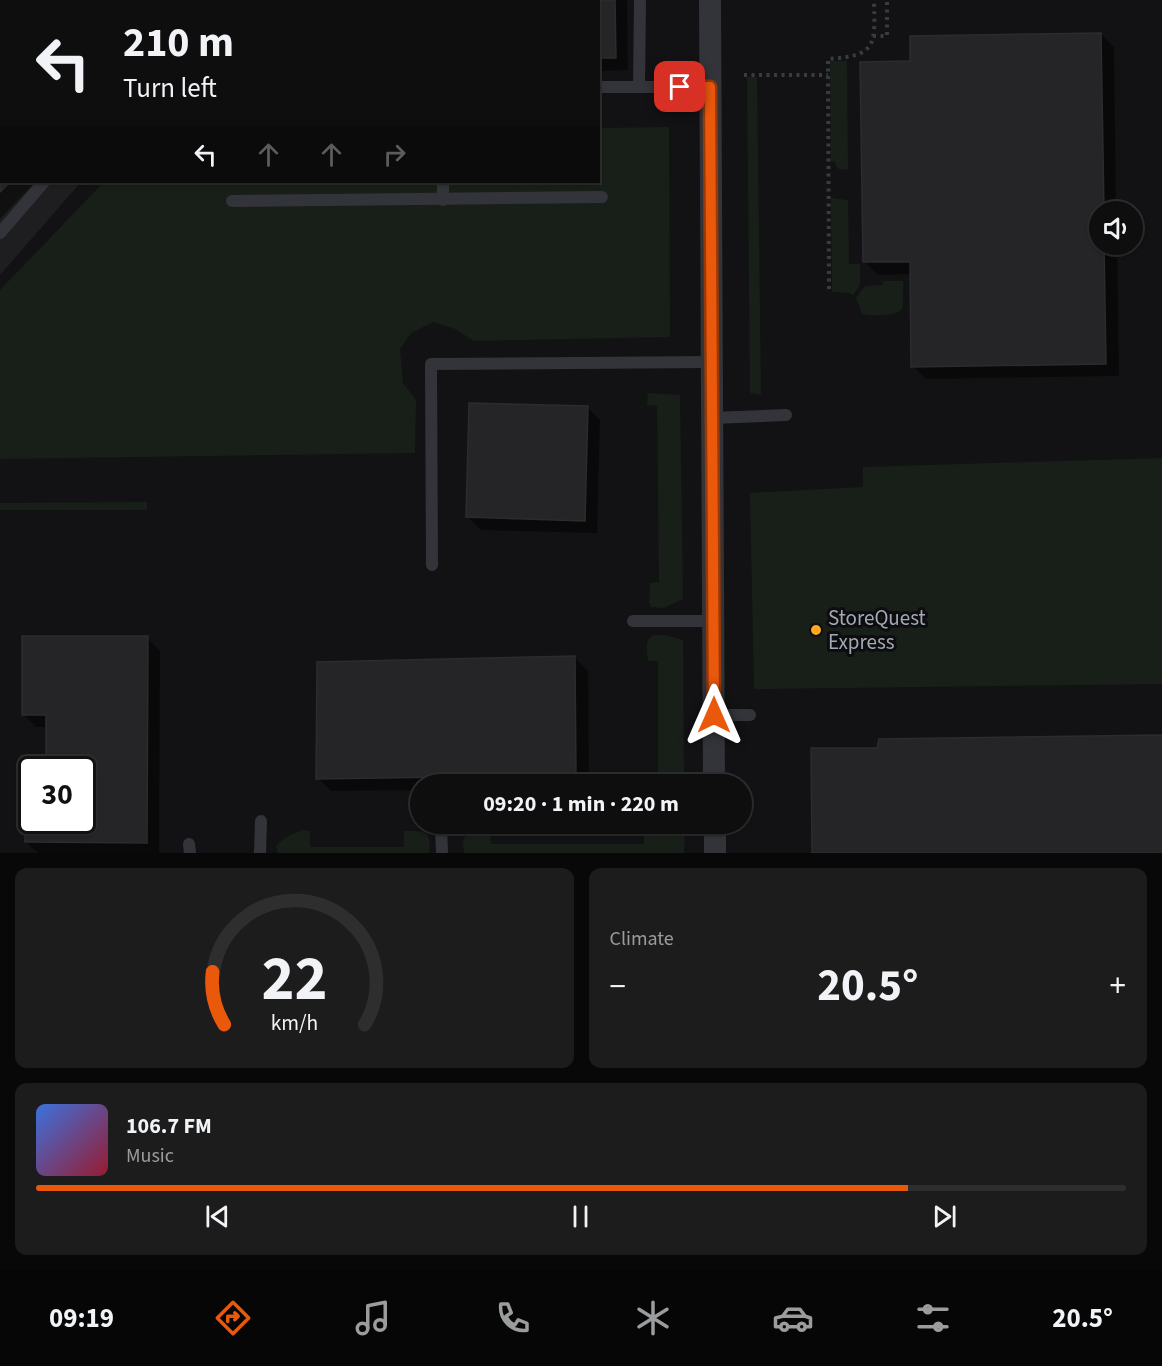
<!DOCTYPE html>
<html lang="en">
<head>
<meta charset="utf-8">
<style>
	body { margin:0; font-family:"Source Sans 3",sans-serif; background:#1c1c1d; color:#f1f3f6; height:100vh; display:flex; flex-direction:column; font-size:22px; white-space:nowrap }
	* { box-sizing:border-box; margin:0 }
	p { font-size:20px; color:#9b9c9e }
	.icon { flex:none; width:33px; height:33px; fill:none; stroke:currentColor; stroke-width:2; stroke-linecap:round; stroke-linejoin:round }
	.map { position:relative; height:853px; overflow:hidden }
	.details { display:flex; flex-direction:column; gap:15px; padding:15px; background:#080808; flex:1 }
	.details>* { flex:none }
	.hud { position:absolute; left:0px; top:0px; width:600px; height:183px; box-shadow:0 2px 4px #0004,0 0 0 2px #2e2e2f; background:#0e0e0f; color:#f1f3f6; overflow:hidden }
	.controls { position:absolute; left:1089px; top:201px; display:grid; gap:12px }
	.controls a { display:grid; place-items:center; width:54px; height:54px; border-radius:50%; background:#0e0e0f; box-shadow:0 2px 4px #0004,0 0 0 2px #2e2e2f; font-size:30px }
	.speed { position:absolute; left:18px; top:756px; display:flex; gap:12px; font-size:30px; font-weight:700; text-align:center }
	.speed>* { display:grid; place-content:center; width:78px; height:78px; border-radius:50%; background:#0e0e0f; box-shadow:0 2px 4px #0004,0 0 0 2px #2e2e2f; line-height:1 }
	.speed .limit { border:3px solid #111; border-radius:9px; background:#fff; color:#111 }
	.pin { position:absolute; display:grid; place-items:center; width:51px; height:51px; color:#fff; margin:-26px; border-radius:12px; box-shadow:0 3px 9px #0006 }
	.me { position:absolute; width:66px; margin:-33px; rotate:0deg; stroke-linejoin:round; filter:drop-shadow(0 0 4px #0008) }
	.turn { display:flex; align-items:center; gap:21px; height:126px; padding:0 24px; font-size:27px }
	.turn .icon { width:78px; height:78px; stroke-width:2.5 }
	.turn b { display:block; font-size:42px; line-height:51px }
	.lanes { display:flex; align-items:center; height:57px; padding:0 24px; background:#0003; justify-content:center; gap:30px; direction:ltr }
	.lanes .off { opacity:.35 }
	.big { font-size:45px; font-weight:700; line-height:1.1 }
	.details .widget { flex:1; display:flex; flex-direction:column; justify-content:center; gap:9px; min-width:0; padding:0 21px; border-radius:12px; background:#1c1c1d }
	.details .dial { align-items:center; gap:0 }
	.dial svg { height:156px; overflow:visible; fill:none; stroke:#2e2e2f; stroke-width:7; stroke-linecap:round; text-anchor:middle }
	.dial text { fill:#f1f3f6; stroke:none }
	.song { display:flex; align-items:center; gap:18px }
	.cover { width:72px; height:72px; border-radius:9px; background:linear-gradient(135deg,hsl(220 70% 55%),hsl(350 70% 35%)) }
	.played { height:6px; border-radius:3px; background:linear-gradient(90deg,#ea580c 80%,#2e2e2f 80%) }
	.keys { display:flex; justify-content:space-around; direction:ltr }
	.heat { display:flex; justify-content:space-between; align-items:center; font-size:33px; direction:ltr }
	.details .tiles { flex:1; display:grid; gap:15px; grid-template-columns:1fr 1fr }
	.widget:last-child { grid-column:span 2 }
	.trip { position:absolute; left:410px; top:774px; width:342px; height:60px; border-radius:30px; background:#0e0e0f; box-shadow:0 2px 4px #0004,0 0 0 2px #2e2e2f; font-weight:700; line-height:60px; text-align:center }
	.menu { display:flex; height:96px; justify-content:space-around; align-items:center; background:#060606; color:#9b9c9e }
	.menu .icon { width:42px; height:42px }
	.menu .selected { color:#ea580c }
	.menu b { font-size:27px; color:#f1f3f6 }
	.map>svg:first-child { display:block }
</style>
</head>
<body>
<div class="map">
<svg width="1162" height="853" viewBox="0 0 1162 853">
	<rect width="100%" height="100%" fill="#121214"/>
	<!-- built -->
	<path fill="#1e1e21" d="M0,0H214V2H2V182H81L0,275Z"/>
	<!-- green -->
	<g fill="#181f18">
		<path d="M830,61H847L848,170L839,169L836,166L835,162L831,161Z"/>
		<path d="M747,77H757L761,395L750,393Z"/>
		<path d="M669,127L670,337L474,341L455,329L433,322L411,333L400,349L403,383L416,400L415,453L0,459V290L104,182H598L599,128Z"/>
		<path d="M831,198L848,200L849,264H860V285L853,295L850,293L832,292Z"/>
		<path d="M883,281H903V307C902,309 901,310 900,311C893,316 870,316 862,314L856,298L865,286L883,285Z"/>
		<path d="M648,393L680,395L683,599L664,608L651,607L649,603L650,583L659,582L657,406L647,405Z"/>
		<path d="M1162,458V684L754,689L750,493L863,487V467Z"/>
		<path d="M147,502V510H0V503Z"/>
		<path d="M654,635H666L683,640L684,784H658V661H648C647,652 644,639 654,635Z"/>
		<path d="M658,824H685L684,853H464C460,831 472,830 490,829L491,844H644V828H658Z"/>
		<path d="M303,830L310,831V847H404V831C424,831 432,830 429,853H278L276,846C283,838 293,833 303,830Z"/>
	</g>
	<!-- shadow -->
	<g fill="#0007" fill-rule="evenodd">
		<path d="M271,0H627L628,70L598,71V2Z"/>
		<path d="M1101,34L1114,47L1116,212H1100V244H1117L1119,376L926,379L913,366L911,274L878,275L865,262L912,63Z"/>
		<path d="M0,77L2,182H35L0,219Z"/>
		<path d="M587,407L600,420L597,533L481,530L468,517Z"/>
		<path d="M147,638L160,651L159,853H38L26,842L27,768H47L48,727H36L23,714ZM32,770H82V820H32Z"/>
		<path d="M575,658L588,671L589,784H420V790L331,791L318,778Z"/>
	</g>
	<!-- building -->
	<g fill="#252528" stroke="#2c2c30" stroke-width="1.5" fill-rule="evenodd">
		<path d="M270,0H615L616,58H598V2H270Z"/>
		<path d="M1101,33L1104,212H1100V244H1104L1106,364L911,367L910,262H863L860,62L910,61V36Z"/>
		<path d="M0,75L2,77V182H10L0,192Z"/>
		<path d="M469,403L588,406L585,521L466,517Z"/>
		<path d="M22,636H148L147,843L25,842V766H46V715H22ZM32,770H82V820H32Z"/>
		<path d="M575,656L576,775L316,779L317,662Z"/>
		<path d="M1162,735V853H812L811,748H877L879,739Z"/>
	</g>
	<g fill="none" stroke-linecap="round" stroke-linejoin="round">
		<!-- path -->
		<g stroke="#393b40" stroke-width="4" stroke-dasharray="3 4.5" stroke-linecap="butt">
			<path d="M873,36H887V0"/>
			<path d="M744,75H828"/>
			<path d="M829,289L828,59C878,56 875,44 874,0"/>
		</g>
		<!-- service -->
		<g stroke="#333439" stroke-width="12">
			<path d="M184,0V2"/>
			<path d="M255,2V0"/>
			<path d="M598,87H710"/>
			<path d="M639,87L640,0"/>
			<path d="M443,182V200"/>
			<path d="M232,201L602,197"/>
			<path d="M0,233L44,182"/>
			<path d="M712,418L786,415"/>
			<path d="M432,565L431,364L712,362"/>
			<path d="M633,621H714"/>
			<path d="M714,715H750"/>
			<path d="M441,824L442,853"/>
			<path d="M189,844L190,853"/>
			<path d="M260,853L261,821"/>
		</g>
		<!-- minor -->
		<g stroke="#333439" stroke-width="22">
			<path d="M710,0L714,784"/>
			<path d="M715,824V853"/>
		</g>
	</g>
	<g fill="none" stroke-linecap="round" stroke-linejoin="round">
		<defs>
			<path id="route" d="M680,87H710L714,715"/>
		</defs>
		<!-- route casing -->
		<use href="#route" stroke="#983908" stroke-width="15"/>
		<!-- route -->
		<use href="#route" stroke="#ea580c" stroke-width="10"/>
	</g>
	<!-- markers -->
	<circle fill="#fda620" stroke="#0d0d0f" stroke-width="2" cx="816" cy="630" r="6"/>
	<g text-anchor="middle" stroke-width="6" stroke-linejoin="round" paint-order="stroke">
		<!-- poi labels -->
		<g font-size="21" fill="#a2a9b5" stroke="#0d0d0f" text-anchor="start">
			<text x="828" y="625">StoreQuest<tspan x="828" dy="24">Express</tspan></text>
		</g>
	</g>
</svg>
<div class="controls">
<a><svg class="icon" aria-label="sound" viewBox="0 0 24 24"><path d="M4 9h4l5-4v14l-5-4H4zM17 9q2 3 0 6"/></svg></a>
</div>
<div class="speed"><div class="limit">30</div></div>
<div class="pin" style="left:680px;top:87px;background:#d93025"><svg class="icon" aria-label="arrive" viewBox="0 0 24 24"><path d="M6 21V4h12l-3 4 3 4H6"/></svg></div>
<svg class="me" style="left:714px;top:715px" viewBox="-20 -20 40 40"><path d="M0-17L14 15 0 8-14 15z" fill="#ea580c" stroke="#fff" stroke-width="4"/></svg>
<div class="trip">09:20 · 1 min · 220 m</div>
<div class="hud">
<div class="turn"><svg class="icon" aria-label="left" viewBox="0 0 24 24"><path d="M17 20v-9H6M10 6l-5 5 5 5"/></svg><div><b>210 m</b>Turn left</div></div>
<div class="lanes"><svg class="icon" aria-label="left" viewBox="0 0 24 24"><path d="M17 20v-9H6M10 6l-5 5 5 5"/></svg><svg class="icon off" aria-label="ahead" viewBox="0 0 24 24"><path d="M12 20V5M6 11l6-6 6 6"/></svg><svg class="icon off" aria-label="ahead" viewBox="0 0 24 24"><path d="M12 20V5M6 11l6-6 6 6"/></svg><svg class="icon off" aria-label="right" viewBox="0 0 24 24"><path d="M7 20v-9h11M14 6l5 5-5 5"/></svg></div>
</div>
</div>
<section class="details">
<div class="tiles">
<div class="widget dial"><svg viewBox="0 0 100 80">
<path d="M14 69A42 42 0 1 1 86 69"/>
<path d="M14 69A42 42 0 0 1 8 42" stroke="#ea580c"/>
<text x="50" y="56" font-size="32" font-weight="700">22</text>
<text x="50" y="72" font-size="11">km/h</text>
</svg></div>
<div class="widget"><p>Climate</p>
<div class="heat"><a>−</a><b class="big">20.5°</b><a>+</a></div>
</div>
<div class="widget">
<div class="song"><i class="cover"></i><div><b>106.7 FM</b><p>Music</p></div></div>
<div class="played"></div>
<div class="keys"><svg class="icon" aria-label="previous" viewBox="0 0 24 24"><path d="M18 5L8 12l10 7zM5 5v14"/></svg><svg class="icon" aria-label="pause" viewBox="0 0 24 24"><path d="M8 5v14M16 5v14"/></svg><svg class="icon" aria-label="next" viewBox="0 0 24 24"><path d="M6 5l10 7-10 7zM19 5v14"/></svg></div>
</div>
</div>
</section>
<nav class="menu">
<b>09:19</b>
<svg class="icon selected" aria-label="directions" viewBox="0 0 24 24"><path d="M12 3l9 9-9 9-9-9zM9 14v-3h6M13 9l2 2-2 2"/></svg>
<svg class="icon" aria-label="music" viewBox="0 0 24 24"><path d="M9 18V5l10-2v13"/><circle cx="6" cy="18" r="3"/><circle cx="16" cy="16" r="3"/></svg>
<svg class="icon" aria-label="phone" viewBox="0 0 24 24"><path d="M5 4h4l2 5-3 2q2 4 5 5l2-3 5 2v4C11 20 4 13 5 4z"/></svg>
<svg class="icon" aria-label="climate" viewBox="0 0 24 24"><path d="M12 3v18M4 7l16 10M4 17L20 7"/></svg>
<svg class="icon" aria-label="car" viewBox="0 0 24 24"><path d="M5 17H2v-5l4-1 3-4h7l3 4 3 1v5h-3M9 17h6M6 11h13"/><circle cx="7" cy="17" r="2"/><circle cx="17" cy="17" r="2"/></svg>
<svg class="icon" aria-label="filters" viewBox="0 0 24 24"><path d="M4 7h16M4 17h16"/><circle cx="9" cy="7" r="2"/><circle cx="15" cy="17" r="2"/></svg>
<b>20.5°</b>
</nav>
</body>
</html>
